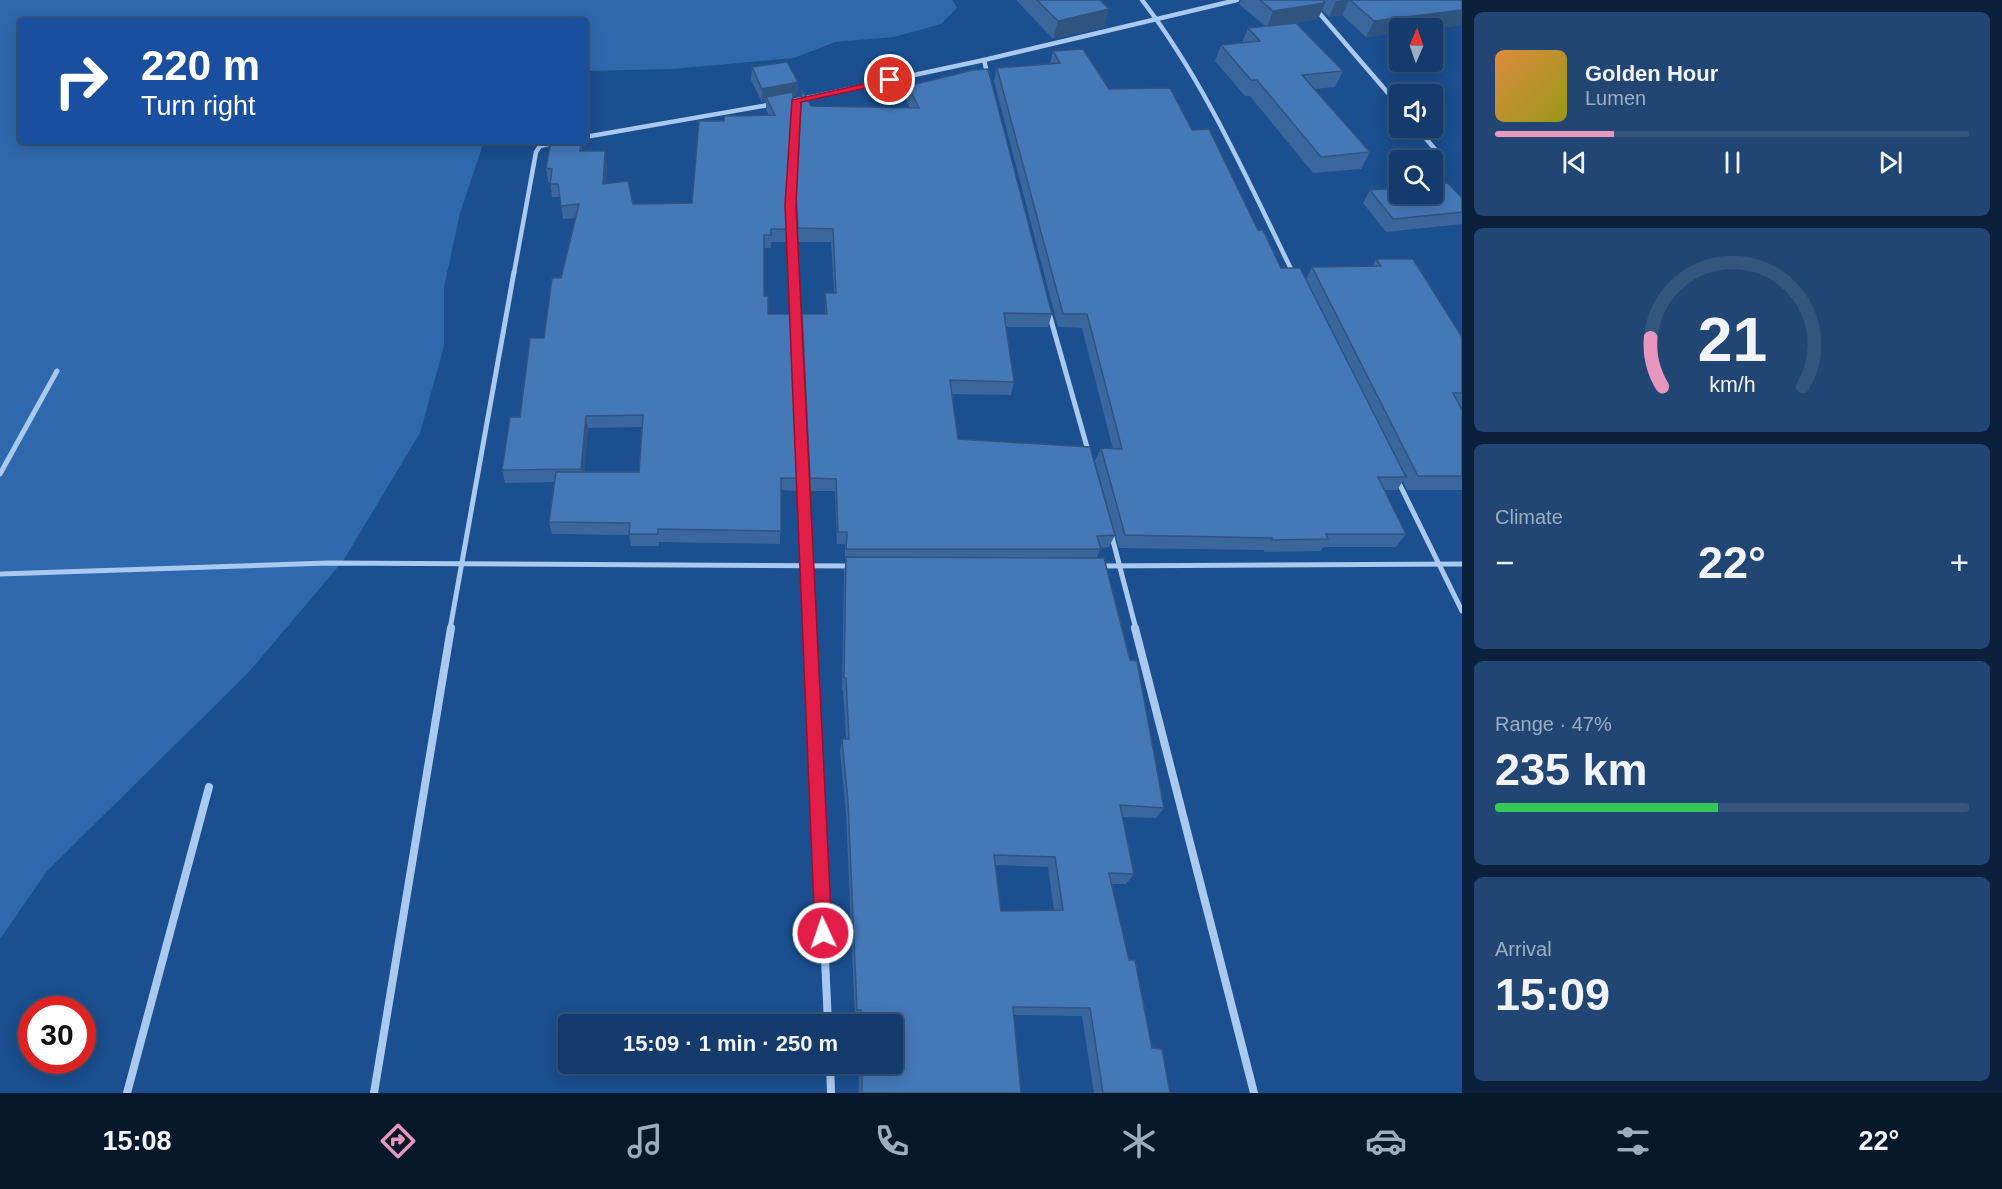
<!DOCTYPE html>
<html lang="en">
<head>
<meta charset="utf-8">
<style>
	body { margin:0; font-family:Helvetica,sans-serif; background:#214673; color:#f1f3f6; height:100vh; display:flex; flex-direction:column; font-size:22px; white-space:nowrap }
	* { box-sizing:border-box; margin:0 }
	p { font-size:20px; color:#9dadc1 }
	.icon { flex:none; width:33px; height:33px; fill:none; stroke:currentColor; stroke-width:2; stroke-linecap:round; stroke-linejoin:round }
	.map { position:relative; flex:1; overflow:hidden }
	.sheet { display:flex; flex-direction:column; gap:12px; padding:12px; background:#0b203b; width:540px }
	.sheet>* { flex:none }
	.banner { position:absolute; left:18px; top:18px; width:570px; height:126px; border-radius:6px; box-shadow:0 3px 15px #0003,0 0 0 2px #33557e; background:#1a4fa0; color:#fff; overflow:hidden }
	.needle { width:39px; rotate:2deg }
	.controls { position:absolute; left:1389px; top:18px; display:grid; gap:12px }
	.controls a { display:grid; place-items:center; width:54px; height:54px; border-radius:6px; background:#143b6b; box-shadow:0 3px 15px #0003,0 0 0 2px #33557e; font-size:30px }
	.speed { position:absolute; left:18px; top:996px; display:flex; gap:12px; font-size:30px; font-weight:700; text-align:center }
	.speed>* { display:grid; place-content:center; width:78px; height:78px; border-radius:50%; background:#143b6b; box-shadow:0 3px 15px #0003,0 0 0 2px #33557e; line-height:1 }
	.speed .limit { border:9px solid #d22; background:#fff; color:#111 }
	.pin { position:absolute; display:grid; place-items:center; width:51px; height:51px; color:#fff; margin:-26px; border:3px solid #fff; border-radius:50%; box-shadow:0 2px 6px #0007 }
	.me { position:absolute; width:66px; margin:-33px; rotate:357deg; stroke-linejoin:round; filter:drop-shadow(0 0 4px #0008) }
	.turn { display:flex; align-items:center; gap:21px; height:126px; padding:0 24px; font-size:27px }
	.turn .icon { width:78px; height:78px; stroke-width:2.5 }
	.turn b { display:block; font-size:42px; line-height:51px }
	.big { font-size:45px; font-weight:600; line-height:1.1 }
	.sheet .tile { flex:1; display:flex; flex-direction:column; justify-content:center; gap:9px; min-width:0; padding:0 21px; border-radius:9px; background:#214673 }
	.sheet .dial { align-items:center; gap:0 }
	.dial svg { height:156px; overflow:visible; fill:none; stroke:#33557e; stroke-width:7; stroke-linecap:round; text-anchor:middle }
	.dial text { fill:#f1f3f6; stroke:none }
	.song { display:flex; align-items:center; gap:18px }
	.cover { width:72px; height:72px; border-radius:9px; background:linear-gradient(135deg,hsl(30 70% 55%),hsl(60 70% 35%)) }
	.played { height:6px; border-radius:3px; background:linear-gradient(90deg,#e797bd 25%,#33557e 25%) }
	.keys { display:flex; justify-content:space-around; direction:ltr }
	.heat { display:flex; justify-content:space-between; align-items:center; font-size:33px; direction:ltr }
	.charge { height:9px; border-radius:4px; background:linear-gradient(90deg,#34c759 47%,#33557e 0) }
	.trip { position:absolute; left:558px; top:1014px; width:345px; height:60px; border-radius:6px; background:#143b6b; box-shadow:0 3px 15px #0003,0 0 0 2px #33557e; font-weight:600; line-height:60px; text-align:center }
	.menu { display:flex; height:96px; justify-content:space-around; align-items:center; background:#08182b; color:#9dadc1 }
	.menu .icon { width:42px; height:42px }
	.menu .current { color:#e797bd }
	.menu b { font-size:27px; color:#f1f3f6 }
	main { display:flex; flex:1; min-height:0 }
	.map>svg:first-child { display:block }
</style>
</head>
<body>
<main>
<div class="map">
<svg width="1462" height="1093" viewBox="0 0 1462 1093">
	<rect width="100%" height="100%" fill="#1b4f8f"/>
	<!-- green -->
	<path fill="#2e69ad" d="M0,0H952L957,8L941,24L894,37L835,42L794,58L672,69L585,71V21H21V141H484L460,213L444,287V346L420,433L343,561L248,673L47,871L0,939Z"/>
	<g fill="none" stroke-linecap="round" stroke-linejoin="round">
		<!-- minor-far2 -->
		<g stroke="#a9c9ee" stroke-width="4.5">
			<path d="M1142,0C1206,84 1247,179 1293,273"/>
			<path d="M1308,0L1400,107"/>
			<path d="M984,60L988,77"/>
			<path d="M793,101L984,60L1237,0"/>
			<path d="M1417,128L1439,154"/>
			<path d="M585,137L774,104"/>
			<path d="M514,273L536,152L540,146L562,141"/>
			<path d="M794,273L791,205L797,100"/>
		</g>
		<!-- minor-far1 -->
		<g stroke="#a9c9ee" stroke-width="5">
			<path d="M794,272L810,629"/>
			<path d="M1292,272L1294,275"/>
			<path d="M1049,313L1089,454"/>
			<path d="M0,474L57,371"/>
			<path d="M1397,479L1462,611"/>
			<path d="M1111,533L1136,629"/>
			<path d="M1098,566L1462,564"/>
			<path d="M0,574L328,563L851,566"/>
			<path d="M450,629L514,272"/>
		</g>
		<!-- minor -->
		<g stroke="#a9c9ee" stroke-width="8">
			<path d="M810,628L828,1024"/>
			<path d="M1135,628L1254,1093"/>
			<path d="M830,1064L831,1093"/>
			<path d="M127,1093L209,787"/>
			<path d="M374,1093L451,628"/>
		</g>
	</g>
	<!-- wall -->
	<g fill="#3a679d" fill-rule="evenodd">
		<path d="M1017,0H1100L1104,27L1053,39L1017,1Z"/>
		<path d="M1241,0H1462V25L1366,37L1342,15L1329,17L1322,10L1318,19L1294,23L1343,71L1335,87L1314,89L1370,152L1361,169L1313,173L1250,96H1245L1215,61L1221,45L1242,43L1248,28L1265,26L1239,4Z"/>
		<path d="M1053,51L1109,89L1192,130L1258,230L1281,268L1306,279L1312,267H1372L1376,259L1462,337V407H1460L1462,410V490H1407L1403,481L1397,490H1384L1406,534L1396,547H1323L1320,551L1264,552V550L1119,548L1095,461L1101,448L1113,449L1082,328L1058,327L994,81L997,68L1050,64Z"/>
		<path d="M752,67L798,82L797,95L793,96L787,193L789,229L788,242H771V248H764V296L800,478L799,491L781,490L780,544L659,542V546H631L629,535L552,534L549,522L555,482L505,483L502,470L520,417L544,338L561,278L576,218L563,219L560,197H552L550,182H548L546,168L581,141L582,151L607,164L606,184L633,204L692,203L724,121L769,115L766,110V101L762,102L751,80ZM642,427L639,472H584L588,428Z"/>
		<path d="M908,86L1052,314L1048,327H1006L1014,382L1011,395L952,394L958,439L1115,535L1109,547L1100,548L1097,558L1164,808L1156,818L1122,817L1134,874L1126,884H1111L1129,960L1152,1048L1170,1093H1094L1082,1016L1014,1015L1021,1093H859V1064H892V1024H859L858,1018H855L846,813L840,751L842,739H846L843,690H842L844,571L846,561H845V544H837L835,491H809L801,327L802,314H825V293H834L831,242H797L796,205L802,90L811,106L910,108L906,99ZM995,865L1048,867L1054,910L1001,911Z"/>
		<path d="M1370,190L1462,198V224L1386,232L1363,203Z"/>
	</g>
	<!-- shaded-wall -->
	<g fill="#305480">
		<path d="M1344,0H1349L1342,15L1329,17L1336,1Z"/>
		<path d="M1325,3L1318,19L1267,27L1273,11Z"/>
		<path d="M1109,9L1104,27L1053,39L1058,21Z"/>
		<path d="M1462,10V25L1432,29L1400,28V33L1366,37L1374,21Z"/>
		<path d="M798,82L797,95L766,97V101L762,102V89Z"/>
		<path d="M605,151L607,164L605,197L603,184Z"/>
		<path d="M586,416L588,428L584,482L581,469Z"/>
	</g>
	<!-- building -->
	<g fill="#4478b7" stroke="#305480" stroke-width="1.5" fill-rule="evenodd">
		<path d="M1037,0H1100L1109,9L1058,21Z"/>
		<path d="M1260,0H1323L1325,3L1273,11Z"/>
		<path d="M1350,0H1462V10L1374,21Z"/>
		<path d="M1296,23L1343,71L1302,75L1370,152L1321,157L1257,80H1251L1221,45L1260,41L1248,28Z"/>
		<path d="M1083,49L1109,89L1170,88L1192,130L1209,129L1258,230H1263L1281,268H1300L1406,477H1378L1406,534H1326L1328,539L1272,540V538L1125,535L1101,448L1122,449L1087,314H1063L997,68L1060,63L1053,51Z"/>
		<path d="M787,62L798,82L762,89L752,67Z"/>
		<path d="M988,69L1052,314L1004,313L1014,382L950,380L958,439L1090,447L1115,535L1097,536L1101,549H846L847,532H838L836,479L810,478L802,314H827L825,293H836L833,229L798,228L796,192L802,90L811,106L919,108L908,86L973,70Z"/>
		<path d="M793,92L787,192L789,229H771V235H764V296H768V314H792L800,478H781V531L658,529V534H629L630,523L549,522L556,472H639L643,415L586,416L581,469L502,470L510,417H520L530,338H544L552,278H561L579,204L561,206L558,184H550L552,169L546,168L551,141H581L580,151H605L603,184L628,181L633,204L692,203L699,121H724V116L775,115L766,97Z"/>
		<path d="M1448,183L1462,198V212L1393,219L1370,190L1400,188V194H1432V185Z"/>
		<path d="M1376,259H1413L1462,337V393H1453L1462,410V476H1418L1312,267L1381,266Z"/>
		<path d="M846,557L1104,558L1130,660L1137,661L1164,808L1120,805L1134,874L1109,873L1129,960H1135L1152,1048L1162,1049L1170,1093H1103L1090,1008L1013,1007L1021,1093H862V1064H892V1024H861V1010H857L848,802L842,739H849L846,678H844ZM994,855L1055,857L1063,910L1001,911Z"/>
	</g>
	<!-- route -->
	<path fill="#e11d48" stroke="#92132f" stroke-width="1.5" d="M890,78H894V82L801,102L796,205L832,933L829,939L823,941L817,939L815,933L785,205L792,100Z"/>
</svg>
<div class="controls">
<a><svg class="needle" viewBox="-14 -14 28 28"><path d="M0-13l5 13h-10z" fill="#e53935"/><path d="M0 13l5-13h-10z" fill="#9dadc1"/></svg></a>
<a><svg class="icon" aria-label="sound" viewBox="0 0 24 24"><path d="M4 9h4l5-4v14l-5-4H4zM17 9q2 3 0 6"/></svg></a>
<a><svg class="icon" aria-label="search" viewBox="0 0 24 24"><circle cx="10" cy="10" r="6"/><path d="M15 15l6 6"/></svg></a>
</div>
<div class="speed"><div class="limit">30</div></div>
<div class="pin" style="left:890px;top:80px;background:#d93025"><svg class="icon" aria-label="arrive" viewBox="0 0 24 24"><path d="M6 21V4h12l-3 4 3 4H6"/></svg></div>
<svg class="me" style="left:823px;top:933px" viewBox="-20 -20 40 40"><circle r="17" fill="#e11d48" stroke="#fff" stroke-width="3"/><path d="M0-11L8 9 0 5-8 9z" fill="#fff"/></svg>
<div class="trip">15:09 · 1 min · 250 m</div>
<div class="banner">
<div class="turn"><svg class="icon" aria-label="right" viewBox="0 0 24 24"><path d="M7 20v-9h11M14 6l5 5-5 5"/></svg><div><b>220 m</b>Turn right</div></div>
</div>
</div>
<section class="sheet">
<div class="tile">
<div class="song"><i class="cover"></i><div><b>Golden Hour</b><p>Lumen</p></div></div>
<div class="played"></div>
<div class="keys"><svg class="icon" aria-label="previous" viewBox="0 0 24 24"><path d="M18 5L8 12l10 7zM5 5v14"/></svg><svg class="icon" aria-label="pause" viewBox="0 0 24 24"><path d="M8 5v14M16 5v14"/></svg><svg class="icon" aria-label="next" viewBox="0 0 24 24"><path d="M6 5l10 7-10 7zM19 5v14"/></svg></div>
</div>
<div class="tile dial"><svg viewBox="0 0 100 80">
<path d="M14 69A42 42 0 1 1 86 69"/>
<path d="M14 69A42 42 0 0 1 8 44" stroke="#e797bd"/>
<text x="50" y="56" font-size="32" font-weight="700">21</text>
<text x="50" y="72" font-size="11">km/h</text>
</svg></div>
<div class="tile"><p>Climate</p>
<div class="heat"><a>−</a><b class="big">22°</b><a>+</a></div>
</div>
<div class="tile"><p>Range · 47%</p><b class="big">235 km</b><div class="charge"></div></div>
<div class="tile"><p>Arrival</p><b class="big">15:09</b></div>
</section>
</main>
<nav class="menu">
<b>15:08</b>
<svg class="icon current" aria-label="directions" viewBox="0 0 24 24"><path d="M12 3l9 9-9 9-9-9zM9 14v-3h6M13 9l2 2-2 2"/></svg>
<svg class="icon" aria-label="music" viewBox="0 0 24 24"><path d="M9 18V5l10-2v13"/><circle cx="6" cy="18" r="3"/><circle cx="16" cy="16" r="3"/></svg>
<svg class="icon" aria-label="phone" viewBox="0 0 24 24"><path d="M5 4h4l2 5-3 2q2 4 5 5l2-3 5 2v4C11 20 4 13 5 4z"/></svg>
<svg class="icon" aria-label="climate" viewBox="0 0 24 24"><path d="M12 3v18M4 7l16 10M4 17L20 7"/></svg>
<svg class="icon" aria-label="car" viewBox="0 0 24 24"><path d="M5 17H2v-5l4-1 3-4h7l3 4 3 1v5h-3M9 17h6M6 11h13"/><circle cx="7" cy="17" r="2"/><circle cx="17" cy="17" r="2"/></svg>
<svg class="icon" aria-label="filters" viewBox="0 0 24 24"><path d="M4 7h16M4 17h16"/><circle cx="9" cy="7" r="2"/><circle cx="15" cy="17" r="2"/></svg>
<b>22°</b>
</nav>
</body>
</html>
